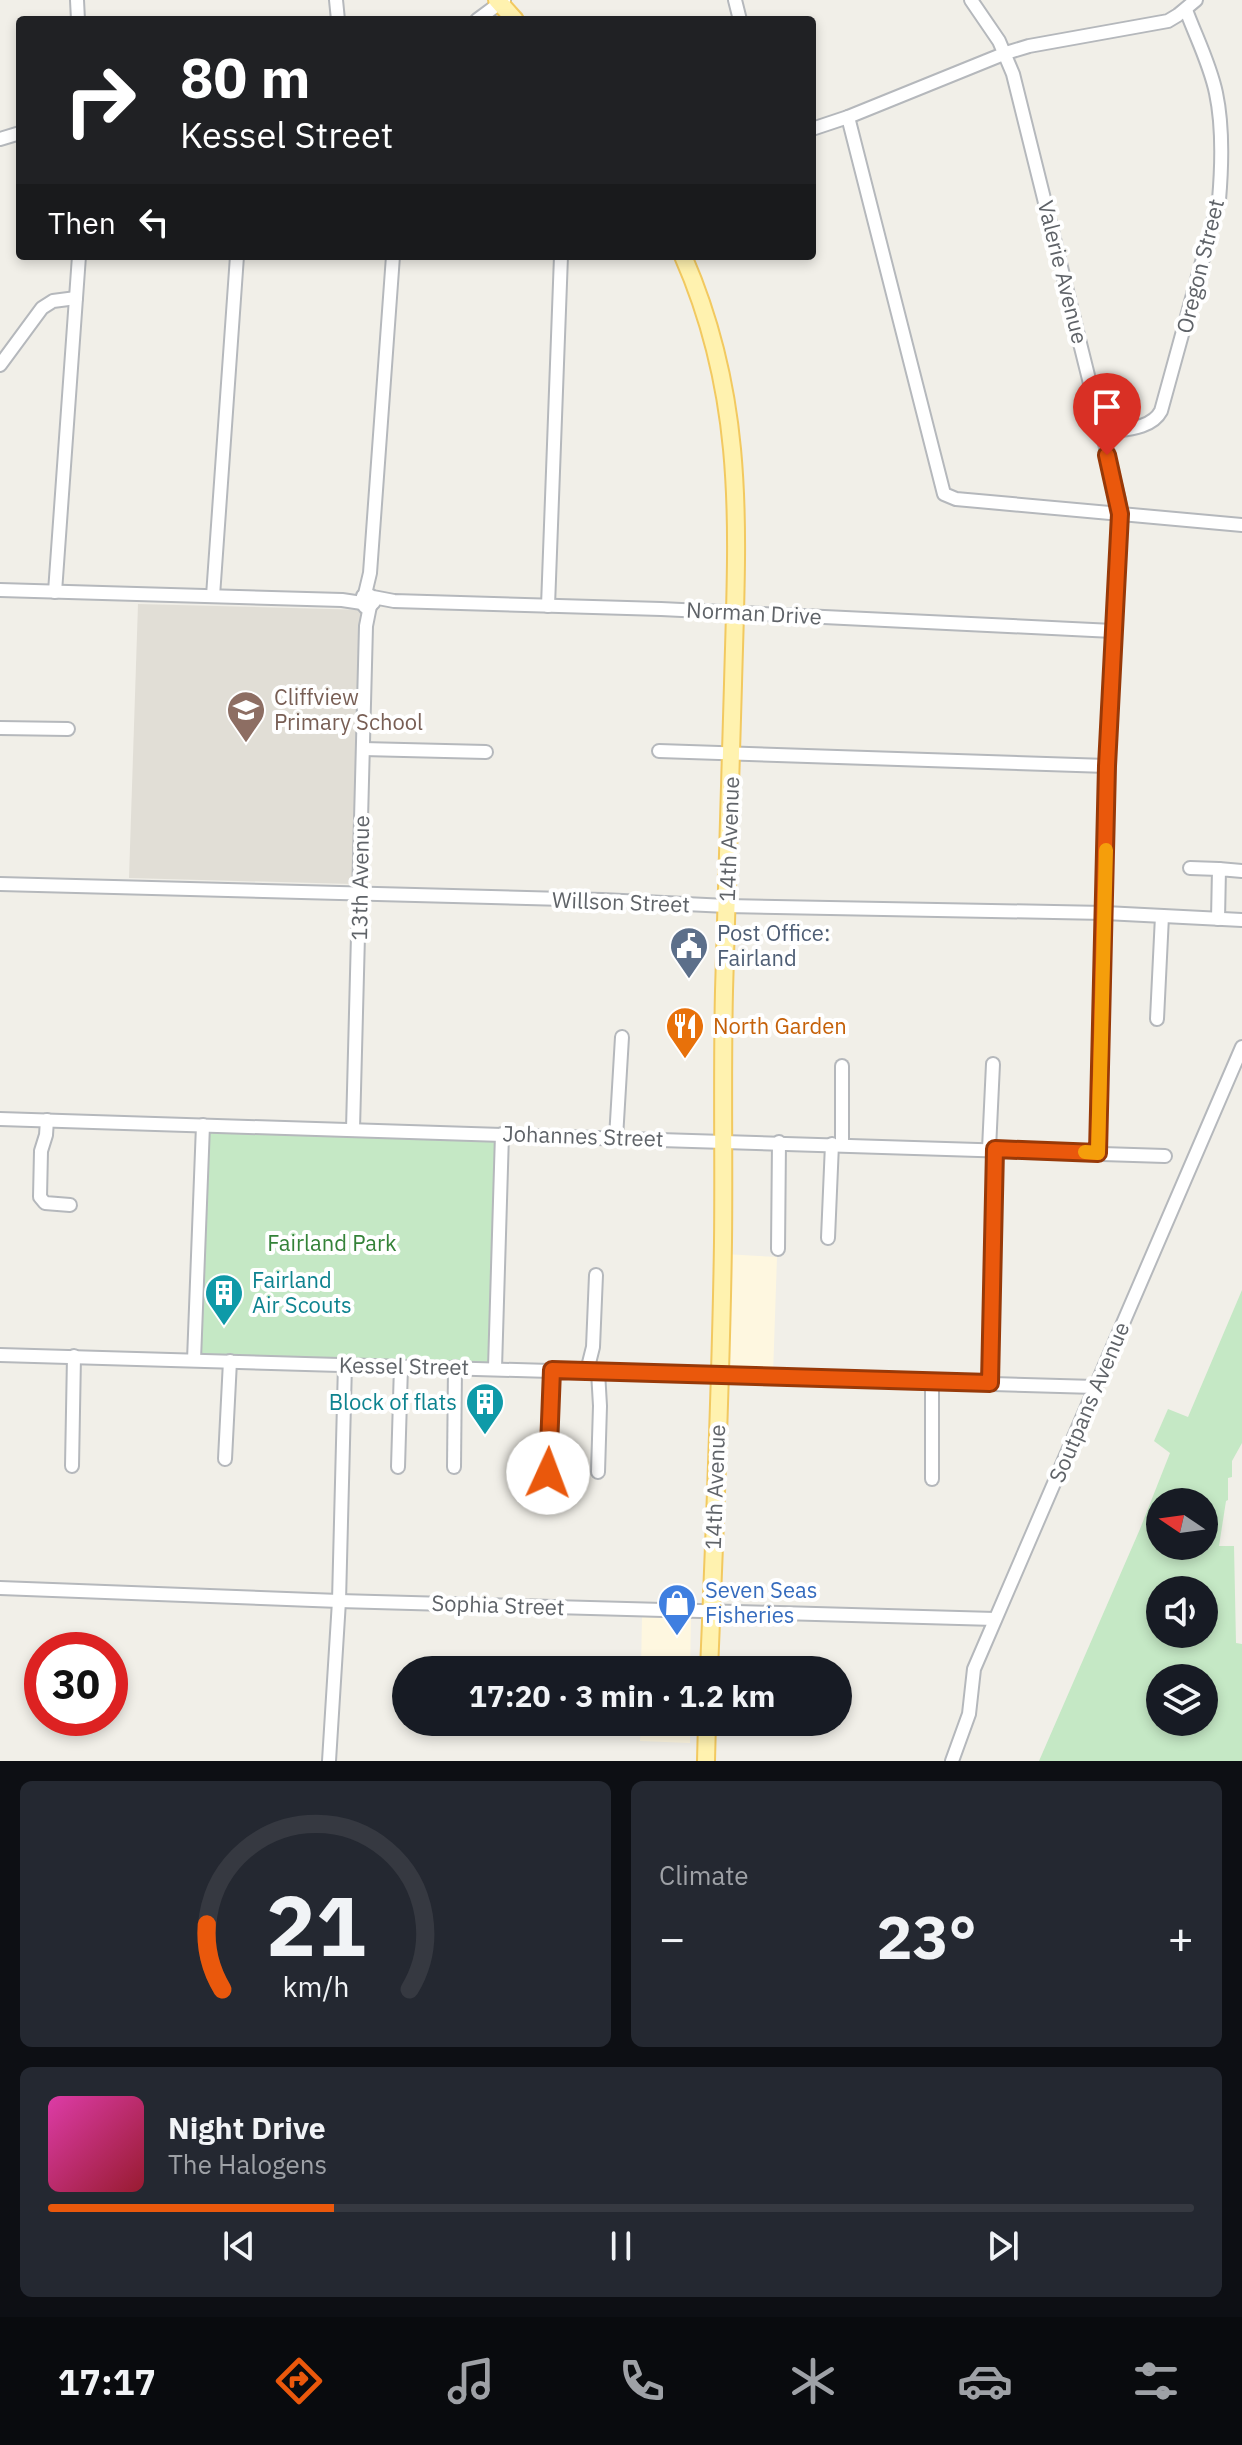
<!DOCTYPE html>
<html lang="en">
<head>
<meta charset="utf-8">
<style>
	body { margin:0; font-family:"IBM Plex Sans",sans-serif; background:#242831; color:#f1f3f6; height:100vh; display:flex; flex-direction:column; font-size:30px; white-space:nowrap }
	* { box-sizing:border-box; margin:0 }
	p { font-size:26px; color:#9ea1a6 }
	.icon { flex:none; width:44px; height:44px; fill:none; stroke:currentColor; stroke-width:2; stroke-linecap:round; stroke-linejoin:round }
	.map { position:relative; height:1761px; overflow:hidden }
	.panel { display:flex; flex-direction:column; gap:20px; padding:20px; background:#0d0f14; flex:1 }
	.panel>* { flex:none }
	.guide { position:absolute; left:16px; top:16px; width:800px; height:244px; border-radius:8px; box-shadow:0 4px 12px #0003; background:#202124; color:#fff; overflow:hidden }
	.needle { width:52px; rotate:283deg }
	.buttons { position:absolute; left:1146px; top:1488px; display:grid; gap:16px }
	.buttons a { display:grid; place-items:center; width:72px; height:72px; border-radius:50%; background:#171b24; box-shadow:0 4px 12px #0003; font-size:40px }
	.speed { position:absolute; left:24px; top:1632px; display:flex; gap:16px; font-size:40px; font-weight:700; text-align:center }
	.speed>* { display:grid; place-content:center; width:104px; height:104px; border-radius:50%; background:#171b24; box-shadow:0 4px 12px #0003; line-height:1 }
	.speed .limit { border:12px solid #d22; background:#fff; color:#111 }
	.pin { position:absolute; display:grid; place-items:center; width:68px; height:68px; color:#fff; margin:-82px -34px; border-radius:50% 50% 50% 0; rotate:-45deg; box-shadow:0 0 8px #0007 }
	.pin .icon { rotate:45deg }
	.me { position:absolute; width:88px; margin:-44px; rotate:2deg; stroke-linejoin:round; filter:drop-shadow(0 0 6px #0008) }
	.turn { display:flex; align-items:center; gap:28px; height:168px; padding:0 32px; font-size:36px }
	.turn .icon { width:104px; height:104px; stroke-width:2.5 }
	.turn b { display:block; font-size:56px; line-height:68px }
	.then { display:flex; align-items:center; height:76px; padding:0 32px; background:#0003; gap:16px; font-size:30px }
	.big { font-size:60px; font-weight:700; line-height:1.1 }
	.panel .tile { flex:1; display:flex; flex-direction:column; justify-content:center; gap:12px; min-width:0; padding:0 28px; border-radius:12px; background:#242831 }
	.panel .dial { align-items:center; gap:0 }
	.dial svg { height:208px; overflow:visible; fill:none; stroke:#363941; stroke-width:7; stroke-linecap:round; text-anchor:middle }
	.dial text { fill:#f1f3f6; stroke:none }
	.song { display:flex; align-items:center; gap:24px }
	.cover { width:96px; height:96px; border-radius:12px; background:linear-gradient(135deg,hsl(320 70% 55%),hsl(350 70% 35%)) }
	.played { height:8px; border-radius:4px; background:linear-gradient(90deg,#ea580c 25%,#363941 25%) }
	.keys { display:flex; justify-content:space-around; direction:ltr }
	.heat { display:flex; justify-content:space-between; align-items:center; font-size:44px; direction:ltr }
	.panel .tiles { flex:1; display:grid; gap:20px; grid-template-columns:1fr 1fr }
	.tile:last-child { grid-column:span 2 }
	.trip { position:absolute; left:392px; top:1656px; width:460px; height:80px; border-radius:40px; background:#171b24; box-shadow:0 4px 12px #0003; font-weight:700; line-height:80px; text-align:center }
	.dock { display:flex; height:128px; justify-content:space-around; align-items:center; background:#090b0e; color:#9ea1a6 }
	.dock .icon { width:56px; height:56px }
	.dock .active { color:#ea580c }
	.dock b { font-size:36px; color:#f1f3f6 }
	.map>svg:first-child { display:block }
</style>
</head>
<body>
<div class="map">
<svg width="1242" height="1761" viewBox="0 0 1242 1761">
	<rect width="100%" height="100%" fill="#f1efe8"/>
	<!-- commercial -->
	<g fill="#fef7e0">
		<path d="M724,1254L777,1257L773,1375L722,1373Z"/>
		<path d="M642,1617L691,1619L690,1670H641Z"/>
		<path d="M641,1722H690V1743L640,1741Z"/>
	</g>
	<!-- education -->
	<path fill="#e1ded6" d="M138,604L366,610L352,884L129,878Z"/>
	<!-- green -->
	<g fill="#c5e8c5" fill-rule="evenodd">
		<path d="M205,1125L500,1133L494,1364L195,1354Z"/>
		<path d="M1242,1290V1443L1232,1461V1477L1228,1478V1500L1226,1501L1219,1546H1234L1236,1643L1242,1644V1761H1039L1140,1529L1170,1453L1154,1441L1168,1409L1188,1417ZM1160,1502H1204V1546H1160ZM1160,1590H1204V1634H1160ZM1160,1678H1204V1722H1160Z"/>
	</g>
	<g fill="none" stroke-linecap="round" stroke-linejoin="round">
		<defs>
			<g id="minor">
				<path d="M77,0L78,20"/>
				<path d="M336,0L338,20"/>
				<path d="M735,0L740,20"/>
				<path d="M971,0L999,41L1013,74L1119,500L1120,514L1107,766L1098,1153"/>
				<path d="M477,20L504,0"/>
				<path d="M848,117L944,494L956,499L1242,525"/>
				<path d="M812,129L848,117L1006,53L1029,46L1168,21L1178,15L1196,0"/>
				<path d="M0,139L20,133"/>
				<path d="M0,365L42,308L53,301L76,298"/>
				<path d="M1102,433C1122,429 1151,430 1161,411L1219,200C1222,165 1223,126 1216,93C1210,64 1196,37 1186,10"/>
				<path d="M0,590L342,600L362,603"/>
				<path d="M55,592L79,256"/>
				<path d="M365,594L370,573L393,256"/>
				<path d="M213,596L237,256"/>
				<path d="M373,597L374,602L370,606L365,607L362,603L363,596L367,594L373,597L394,601L661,609L1113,631"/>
				<path d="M548,606L561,256"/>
				<path d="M0,728L68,729"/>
				<path d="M363,749L486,752"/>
				<path d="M659,751L1107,766"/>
				<path d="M1190,868L1219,869"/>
				<path d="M0,884L602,900L727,906L1105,913L1242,920"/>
				<path d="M1218,919L1219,869L1242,871"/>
				<path d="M1157,1019L1162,916"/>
				<path d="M0,1119L1165,1156"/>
				<path d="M47,1120L46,1135L41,1151L40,1197L45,1203L70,1205"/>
				<path d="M353,1129L366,626L370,606"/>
				<path d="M616,1138L622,1037"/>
				<path d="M842,1144V1066"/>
				<path d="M989,1149L993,1064"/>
				<path d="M828,1238L832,1144"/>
				<path d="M778,1249L779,1142"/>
				<path d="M0,1355L1095,1387"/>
				<path d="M194,1360L203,1125"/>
				<path d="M495,1368L502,1134"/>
				<path d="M587,1371L593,1347L596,1275"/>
				<path d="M990,1383L995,1149"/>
				<path d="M225,1459L230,1361"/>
				<path d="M72,1466L74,1356"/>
				<path d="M398,1467L401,1366"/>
				<path d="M454,1467L455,1367"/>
				<path d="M598,1472L600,1406L598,1371"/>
				<path d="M548,1473L552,1370"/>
				<path d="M932,1479V1382"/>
				<path d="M0,1588L339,1601L995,1619"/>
				<path d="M329,1761L339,1601L345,1364"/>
				<path d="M952,1761L969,1714L974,1669L1242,1047"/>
			</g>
			<g id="major">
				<path d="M497,0L515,20"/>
				<path d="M683,256C747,402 737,530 733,684C730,787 727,889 724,991C722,1075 724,1158 723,1242C721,1384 715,1527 709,1670"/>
				<path d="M706,1761L707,1722"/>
			</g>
		</defs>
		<!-- minor casing -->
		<use href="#minor" stroke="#b5b8bc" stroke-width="16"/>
		<!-- major casing -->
		<use href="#major" stroke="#f2c960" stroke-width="20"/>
		<!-- minor -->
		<use href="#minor" stroke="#fff" stroke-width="12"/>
		<!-- major -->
		<use href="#major" stroke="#fff2af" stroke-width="16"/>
	</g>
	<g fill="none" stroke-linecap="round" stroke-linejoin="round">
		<defs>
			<path id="route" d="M548,1473L552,1370L990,1383L995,1149L1098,1153L1107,766L1120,514L1107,455"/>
		</defs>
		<!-- route casing -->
		<use href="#route" stroke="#983908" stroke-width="20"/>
		<!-- route -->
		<use href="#route" stroke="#ea580c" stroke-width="14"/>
		<!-- slow -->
		<path stroke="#f59e0b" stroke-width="14" d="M1085,1152L1098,1153L1106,850"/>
	</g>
	<!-- icons -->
	<defs>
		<symbol id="school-pin" viewBox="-11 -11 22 30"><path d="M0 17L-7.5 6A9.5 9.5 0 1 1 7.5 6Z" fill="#8d6e63" stroke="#fff"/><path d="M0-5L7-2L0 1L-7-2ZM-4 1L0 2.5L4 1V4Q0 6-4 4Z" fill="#fff"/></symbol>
		<symbol id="civic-pin" viewBox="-11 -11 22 30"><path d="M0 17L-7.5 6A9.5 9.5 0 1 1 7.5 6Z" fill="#5c6f8a" stroke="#fff"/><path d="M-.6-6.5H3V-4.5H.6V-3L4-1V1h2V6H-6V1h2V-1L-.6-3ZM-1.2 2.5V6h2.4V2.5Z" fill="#fff"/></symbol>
		<symbol id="restaurant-pin" viewBox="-11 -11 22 30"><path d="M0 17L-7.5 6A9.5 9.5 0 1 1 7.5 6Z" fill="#e8710a" stroke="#fff"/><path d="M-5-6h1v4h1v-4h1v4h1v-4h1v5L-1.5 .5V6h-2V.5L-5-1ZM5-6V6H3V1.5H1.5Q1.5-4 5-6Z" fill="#fff"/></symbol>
		<symbol id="building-pin" viewBox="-11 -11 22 30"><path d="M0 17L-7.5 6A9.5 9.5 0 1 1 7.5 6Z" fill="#0f9aa8" stroke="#fff"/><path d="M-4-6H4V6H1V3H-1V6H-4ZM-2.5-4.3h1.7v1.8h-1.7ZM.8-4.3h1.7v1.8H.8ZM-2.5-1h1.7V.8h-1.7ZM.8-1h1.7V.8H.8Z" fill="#fff"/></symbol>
		<symbol id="shop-pin" viewBox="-11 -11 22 30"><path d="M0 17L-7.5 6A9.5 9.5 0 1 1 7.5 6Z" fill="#3f7fe0" stroke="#fff"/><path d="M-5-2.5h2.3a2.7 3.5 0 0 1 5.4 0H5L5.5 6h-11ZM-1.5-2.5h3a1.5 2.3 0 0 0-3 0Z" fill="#fff"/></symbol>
	</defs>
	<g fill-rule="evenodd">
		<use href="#school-pin" x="224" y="688" width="44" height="60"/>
		<use href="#civic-pin" x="667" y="924" width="44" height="60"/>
		<use href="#restaurant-pin" x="663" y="1004" width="44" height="60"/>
		<use href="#building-pin" x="202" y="1271" width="44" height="60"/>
		<use href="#building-pin" x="463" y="1380" width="44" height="60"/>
		<use href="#shop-pin" x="655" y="1581" width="44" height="60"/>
	</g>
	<g text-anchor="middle" stroke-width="8" stroke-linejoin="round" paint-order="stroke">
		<!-- street labels -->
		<g font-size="22" fill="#5f6368" stroke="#fff">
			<text transform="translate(1200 266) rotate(-76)" y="8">Oregon Street</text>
			<text transform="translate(1063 272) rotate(76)" y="8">Valerie Avenue</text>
			<text transform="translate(754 613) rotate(3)" y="8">Norman Drive</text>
			<text transform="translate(729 839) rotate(-88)" y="8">14th Avenue</text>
			<text transform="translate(360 878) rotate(-89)" y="8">13th Avenue</text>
			<text transform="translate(621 902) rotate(2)" y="8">Willson Street</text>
			<text transform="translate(583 1136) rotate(2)" y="8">Johannes Street</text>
			<text transform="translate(404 1366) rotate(1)" y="8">Kessel Street</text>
			<text transform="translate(1089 1402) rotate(-67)" y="8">Soutpans Avenue</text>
			<text transform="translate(715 1487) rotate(-88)" y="8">14th Avenue</text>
			<text transform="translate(498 1605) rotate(2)" y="8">Sophia Street</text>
		</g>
		<!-- education labels -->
		<g font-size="22" fill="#785e54" stroke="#fff" text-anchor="start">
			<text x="274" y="705">Cliffview<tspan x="274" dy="25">Primary School</tspan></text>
		</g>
		<!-- service labels -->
		<g font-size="22" fill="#4e5e75" stroke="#fff" text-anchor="start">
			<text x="717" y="941">Post Office:<tspan x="717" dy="25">Fairland</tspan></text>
		</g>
		<!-- food labels -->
		<g font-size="22" fill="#c56008" stroke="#fff" text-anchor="start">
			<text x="713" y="1034">North Garden</text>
		</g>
		<!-- park labels -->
		<g font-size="22" fill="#348238" stroke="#fff">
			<text x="332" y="1251">Fairland Park</text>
		</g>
		<!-- culture labels -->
		<g font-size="22" fill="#0d838f" stroke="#fff" text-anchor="start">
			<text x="252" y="1288">Fairland<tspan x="252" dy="25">Air Scouts</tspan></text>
			<text x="457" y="1410" text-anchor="end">Block of flats</text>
		</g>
		<!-- shop labels -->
		<g font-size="22" fill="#366cbe" stroke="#fff" text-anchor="start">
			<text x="705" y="1598">Seven Seas<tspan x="705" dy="25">Fisheries</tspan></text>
		</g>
	</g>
</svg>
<div class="buttons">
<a><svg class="needle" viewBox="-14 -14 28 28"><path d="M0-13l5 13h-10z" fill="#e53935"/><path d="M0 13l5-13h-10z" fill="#9ea1a6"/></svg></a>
<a><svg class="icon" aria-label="sound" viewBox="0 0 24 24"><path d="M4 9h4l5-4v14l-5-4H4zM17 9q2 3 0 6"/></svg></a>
<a><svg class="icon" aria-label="layers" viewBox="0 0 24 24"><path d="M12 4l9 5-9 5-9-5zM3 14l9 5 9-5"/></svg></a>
</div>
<div class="speed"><div class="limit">30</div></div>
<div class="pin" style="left:1107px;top:455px;background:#d93025"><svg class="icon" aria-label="arrive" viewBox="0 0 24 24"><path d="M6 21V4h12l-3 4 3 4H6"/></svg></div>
<svg class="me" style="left:548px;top:1473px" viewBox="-20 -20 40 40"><circle r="19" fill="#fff"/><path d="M0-13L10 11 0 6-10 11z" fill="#ea580c"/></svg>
<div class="trip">17:20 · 3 min · 1.2 km</div>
<div class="guide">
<div class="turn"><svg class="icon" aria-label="right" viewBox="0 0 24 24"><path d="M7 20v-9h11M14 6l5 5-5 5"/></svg><div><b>80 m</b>Kessel Street</div></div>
<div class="then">Then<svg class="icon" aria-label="left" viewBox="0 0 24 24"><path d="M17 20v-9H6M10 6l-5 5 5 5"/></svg></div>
</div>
</div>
<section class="panel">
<div class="tiles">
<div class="tile dial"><svg viewBox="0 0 100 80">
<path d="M14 69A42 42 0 1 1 86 69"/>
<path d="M14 69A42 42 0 0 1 8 44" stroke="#ea580c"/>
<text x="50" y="56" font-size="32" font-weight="700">21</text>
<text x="50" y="72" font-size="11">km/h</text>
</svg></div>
<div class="tile"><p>Climate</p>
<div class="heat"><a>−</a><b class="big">23°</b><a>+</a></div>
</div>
<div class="tile">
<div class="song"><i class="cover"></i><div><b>Night Drive</b><p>The Halogens</p></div></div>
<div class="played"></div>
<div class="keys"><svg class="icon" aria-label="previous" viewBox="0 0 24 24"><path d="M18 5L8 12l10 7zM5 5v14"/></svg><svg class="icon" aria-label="pause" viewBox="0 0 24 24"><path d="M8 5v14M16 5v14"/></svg><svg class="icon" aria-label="next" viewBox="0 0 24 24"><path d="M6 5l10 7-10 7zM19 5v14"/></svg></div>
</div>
</div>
</section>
<nav class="dock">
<b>17:17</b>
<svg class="icon active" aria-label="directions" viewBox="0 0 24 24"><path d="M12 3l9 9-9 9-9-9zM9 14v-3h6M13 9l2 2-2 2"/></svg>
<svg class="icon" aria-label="music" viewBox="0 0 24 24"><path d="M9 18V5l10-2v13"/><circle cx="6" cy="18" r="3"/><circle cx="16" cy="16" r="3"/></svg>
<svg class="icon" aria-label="phone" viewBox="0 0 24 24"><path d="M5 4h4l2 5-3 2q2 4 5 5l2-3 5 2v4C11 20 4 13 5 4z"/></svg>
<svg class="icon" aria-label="climate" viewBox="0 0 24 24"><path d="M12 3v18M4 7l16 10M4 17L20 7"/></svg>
<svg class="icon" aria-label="car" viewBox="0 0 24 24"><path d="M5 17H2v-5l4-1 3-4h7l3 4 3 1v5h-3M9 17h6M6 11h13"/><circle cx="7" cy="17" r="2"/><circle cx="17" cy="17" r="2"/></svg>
<svg class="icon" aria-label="filters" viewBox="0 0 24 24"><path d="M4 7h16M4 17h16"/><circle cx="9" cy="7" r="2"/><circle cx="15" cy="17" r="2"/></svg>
</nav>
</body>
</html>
